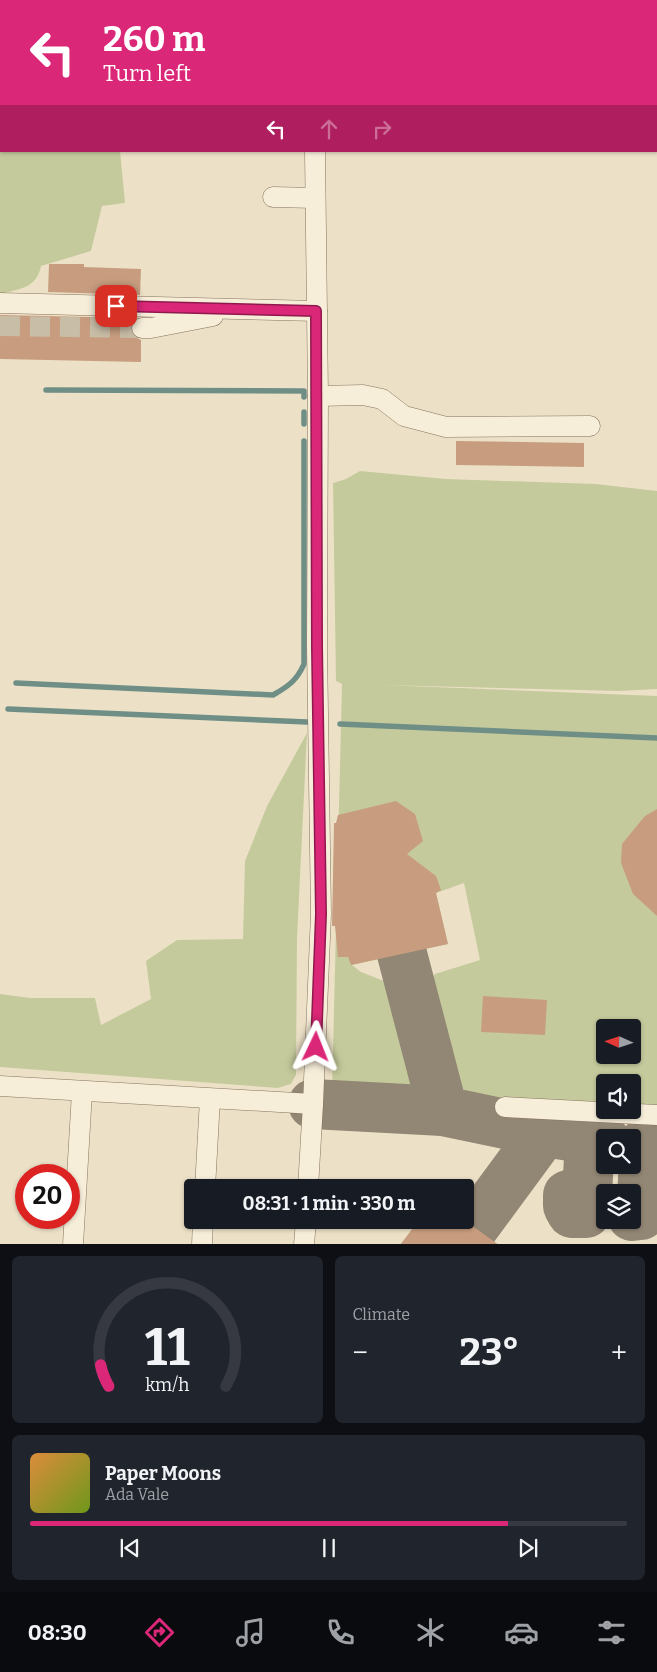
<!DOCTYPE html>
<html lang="en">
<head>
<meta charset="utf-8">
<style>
	body { margin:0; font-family:Bitter,serif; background:#20242c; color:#f1f3f6; height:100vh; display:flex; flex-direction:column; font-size:19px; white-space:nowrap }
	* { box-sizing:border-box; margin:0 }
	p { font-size:16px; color:#9ea1a6 }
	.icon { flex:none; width:28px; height:28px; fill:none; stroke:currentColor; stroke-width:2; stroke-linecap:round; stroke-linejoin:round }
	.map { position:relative; height:1244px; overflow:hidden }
	.drawer { display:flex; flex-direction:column; gap:12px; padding:12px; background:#0d0f14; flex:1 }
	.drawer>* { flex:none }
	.hud { position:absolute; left:0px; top:0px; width:658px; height:152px; box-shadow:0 1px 4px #0004; background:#db2777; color:#fff; overflow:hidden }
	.needle { width:32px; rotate:273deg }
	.tools { position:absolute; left:596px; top:1019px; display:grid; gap:10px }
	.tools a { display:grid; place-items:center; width:45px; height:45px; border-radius:5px; background:#171b24; box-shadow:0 1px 4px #0004; font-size:25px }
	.speed { position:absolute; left:15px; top:1164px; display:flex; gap:10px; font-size:25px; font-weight:700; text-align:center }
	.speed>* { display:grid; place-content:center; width:65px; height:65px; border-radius:50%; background:#171b24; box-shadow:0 1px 4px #0004; line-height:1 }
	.speed .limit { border:8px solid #d22; background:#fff; color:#111 }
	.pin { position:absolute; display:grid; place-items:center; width:42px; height:42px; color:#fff; margin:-21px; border-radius:10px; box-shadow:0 2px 8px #0006 }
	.me { position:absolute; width:55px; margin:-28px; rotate:2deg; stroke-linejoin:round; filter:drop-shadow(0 0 4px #0008) }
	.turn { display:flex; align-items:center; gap:18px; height:105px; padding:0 20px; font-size:22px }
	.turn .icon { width:65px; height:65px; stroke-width:2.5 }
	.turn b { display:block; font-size:35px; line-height:42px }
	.lanes { display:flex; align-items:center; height:48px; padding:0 20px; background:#0003; justify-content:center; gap:25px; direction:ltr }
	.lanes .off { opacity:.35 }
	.big { font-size:38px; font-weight:700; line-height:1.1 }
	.drawer .card { flex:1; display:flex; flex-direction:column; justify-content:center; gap:8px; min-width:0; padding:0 18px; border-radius:8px; background:#20242c }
	.drawer .dial { align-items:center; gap:0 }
	.dial svg { height:130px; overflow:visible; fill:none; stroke:#363941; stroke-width:7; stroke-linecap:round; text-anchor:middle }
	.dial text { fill:#f1f3f6; stroke:none }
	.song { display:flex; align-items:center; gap:15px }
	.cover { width:60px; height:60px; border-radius:8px; background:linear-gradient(135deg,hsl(30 70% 55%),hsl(80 70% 35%)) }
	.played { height:5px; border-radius:2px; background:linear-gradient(90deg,#db2777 80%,#363941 80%) }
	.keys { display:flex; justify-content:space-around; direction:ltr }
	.heat { display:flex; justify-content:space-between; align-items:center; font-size:28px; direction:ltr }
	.drawer .tiles { flex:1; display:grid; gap:12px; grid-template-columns:1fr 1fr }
	.card:last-child { grid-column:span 2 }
	.trip { position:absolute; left:184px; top:1179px; width:290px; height:50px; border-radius:5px; background:#171b24; box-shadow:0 1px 4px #0004; font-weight:700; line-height:50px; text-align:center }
	.tabs { display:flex; height:80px; justify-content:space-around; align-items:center; background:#090b0e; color:#9ea1a6 }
	.tabs .icon { width:35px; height:35px }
	.tabs .current { color:#db2777 }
	.tabs b { font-size:22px; color:#f1f3f6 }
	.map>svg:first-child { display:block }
</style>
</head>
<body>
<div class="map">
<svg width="657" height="1245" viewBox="0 0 657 1245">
	<rect width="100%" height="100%" fill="#ece1c7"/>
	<!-- green -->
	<g fill="#c5ca9c" fill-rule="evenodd">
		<path d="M0,92L1,151H120L125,203L102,206L91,251L41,266C37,288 19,289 0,294Z"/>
		<path d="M360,471L446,479L596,484L657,491V689L619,691L383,685L657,696V1108L633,1106L632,1082H605V1105L483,1098L471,1096L450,1077L430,1023L426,995L427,984L435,974L480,960L464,883L436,893L448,944L352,965L361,972L397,986L409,1046L412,1077L409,1089L403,1097L332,1091L342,684L336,681L333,483L346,479ZM605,1028H632V1055H605Z"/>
		<path d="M307,733L297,939L296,1075L291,1084L278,1088L0,1067V994L30,998H95L101,1025L151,999L146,961L177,940L243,939L245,861L267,806Z"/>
	</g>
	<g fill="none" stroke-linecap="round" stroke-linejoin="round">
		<!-- stream -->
		<g stroke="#6f8f86" stroke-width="5.5">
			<path d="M46,390L304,391V397"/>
			<path d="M304,424V412"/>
			<path d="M16,683L273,695C289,686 297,680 304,664V441"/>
			<path d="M8,709L307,722"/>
			<path d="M340,724L657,738"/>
		</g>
		<!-- taxiway -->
		<g stroke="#928674" stroke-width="50">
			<path d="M402,954L443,1111"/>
			<path d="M313,1104L443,1111L544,1132L590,1139"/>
			<path d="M568,1195V1206L572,1213H586L590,1139L605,1140"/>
			<path d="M632,1216L641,1215L645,1142"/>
			<path d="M474,1227L544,1132"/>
		</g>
	</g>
	<!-- building -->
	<g fill="#c89d7f">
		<path d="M49,264H84V267L141,269L140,295L48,292Z"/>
		<path d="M0,315L135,318L132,323L130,328L132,334L137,338L141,340V362L0,359Z"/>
		<path d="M456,441L584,443V467L456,465Z"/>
		<path d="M396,801L415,814L423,841L407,854L436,876L441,890L436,893L448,944L351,965L348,957H338L335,926H332L334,823H336L338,815Z"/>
		<path d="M657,809V916L633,894L621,863L622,844L645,816Z"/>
		<path d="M483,996L547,1000L545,1035L481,1032Z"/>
		<path d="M419,1220H464L499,1245H400Z"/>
	</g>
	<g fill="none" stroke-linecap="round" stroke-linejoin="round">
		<!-- minor-tunnel -->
		<path stroke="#c8bda6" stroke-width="20" stroke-dasharray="20 10" stroke-linecap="butt" d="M0,326L142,328"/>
		<defs>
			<g id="minor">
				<path d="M315,1V0"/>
				<path d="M0,46H1"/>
				<path d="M273,197L315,198"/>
				<path d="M0,303L317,311"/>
				<path d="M142,328H151L213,316"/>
				<path d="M318,396L363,395L382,399L404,416L446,427L590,426"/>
				<path d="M0,1086L313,1104"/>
				<path d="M505,1107L657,1115"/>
				<path d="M205,1188L210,1099"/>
				<path d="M308,1188L313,1104L321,914L317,647L318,396L315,151"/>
				<path d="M73,1245L82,1092"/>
				<path d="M202,1245L203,1220"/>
				<path d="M304,1245L306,1220"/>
			</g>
		</defs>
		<!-- minor casing -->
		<use href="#minor" stroke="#87735d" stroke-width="21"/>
		<!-- minor -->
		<use href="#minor" stroke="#f7eeda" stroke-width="20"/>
	</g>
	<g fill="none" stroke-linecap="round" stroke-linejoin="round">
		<defs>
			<path id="route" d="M116,306L316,311L317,647L321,914L316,1047"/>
		</defs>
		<!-- route casing -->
		<use href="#route" stroke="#8e194d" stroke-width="12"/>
		<!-- route -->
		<use href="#route" stroke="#db2777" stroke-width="9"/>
	</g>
</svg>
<div class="tools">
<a><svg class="needle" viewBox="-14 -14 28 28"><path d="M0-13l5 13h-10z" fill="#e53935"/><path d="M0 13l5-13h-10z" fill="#9ea1a6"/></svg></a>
<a><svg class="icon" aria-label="sound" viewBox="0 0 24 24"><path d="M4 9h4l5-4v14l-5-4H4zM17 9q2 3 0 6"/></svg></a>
<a><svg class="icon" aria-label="search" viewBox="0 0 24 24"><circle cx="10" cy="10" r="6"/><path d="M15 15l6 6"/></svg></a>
<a><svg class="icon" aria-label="layers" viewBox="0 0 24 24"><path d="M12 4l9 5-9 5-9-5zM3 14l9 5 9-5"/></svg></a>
</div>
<div class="speed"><div class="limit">20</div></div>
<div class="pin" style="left:116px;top:306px;background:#d93025"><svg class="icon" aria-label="arrive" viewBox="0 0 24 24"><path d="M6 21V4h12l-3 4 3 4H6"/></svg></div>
<svg class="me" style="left:316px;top:1047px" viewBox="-20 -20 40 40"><path d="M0-17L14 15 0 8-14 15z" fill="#db2777" stroke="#fff" stroke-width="4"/></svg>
<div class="trip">08:31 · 1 min · 330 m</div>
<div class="hud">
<div class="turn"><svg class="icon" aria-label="left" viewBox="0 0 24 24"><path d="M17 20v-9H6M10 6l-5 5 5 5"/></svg><div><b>260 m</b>Turn left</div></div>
<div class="lanes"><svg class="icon" aria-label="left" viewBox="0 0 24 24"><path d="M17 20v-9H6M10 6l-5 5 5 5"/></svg><svg class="icon off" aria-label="ahead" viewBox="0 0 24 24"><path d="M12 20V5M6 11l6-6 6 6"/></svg><svg class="icon off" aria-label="right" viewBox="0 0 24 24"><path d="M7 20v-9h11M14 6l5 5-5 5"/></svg></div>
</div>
</div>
<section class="drawer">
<div class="tiles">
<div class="card dial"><svg viewBox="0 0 100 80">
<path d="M14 69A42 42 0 1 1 86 69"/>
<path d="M14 69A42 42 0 0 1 9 56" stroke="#db2777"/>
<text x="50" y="56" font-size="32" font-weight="700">11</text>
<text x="50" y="72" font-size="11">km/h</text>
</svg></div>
<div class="card"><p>Climate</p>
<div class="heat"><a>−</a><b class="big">23°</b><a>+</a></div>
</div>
<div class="card">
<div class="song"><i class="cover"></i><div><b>Paper Moons</b><p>Ada Vale</p></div></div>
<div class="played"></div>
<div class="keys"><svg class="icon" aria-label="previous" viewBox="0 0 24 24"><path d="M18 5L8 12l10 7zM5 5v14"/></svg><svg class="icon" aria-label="pause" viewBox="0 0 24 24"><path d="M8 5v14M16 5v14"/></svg><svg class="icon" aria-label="next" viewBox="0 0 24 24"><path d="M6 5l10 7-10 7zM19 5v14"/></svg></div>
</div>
</div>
</section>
<nav class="tabs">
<b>08:30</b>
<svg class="icon current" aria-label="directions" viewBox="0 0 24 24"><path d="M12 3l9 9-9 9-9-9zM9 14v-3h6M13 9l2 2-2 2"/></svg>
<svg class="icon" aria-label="music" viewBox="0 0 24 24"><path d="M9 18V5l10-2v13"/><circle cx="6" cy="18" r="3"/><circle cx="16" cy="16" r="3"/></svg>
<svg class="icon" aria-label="phone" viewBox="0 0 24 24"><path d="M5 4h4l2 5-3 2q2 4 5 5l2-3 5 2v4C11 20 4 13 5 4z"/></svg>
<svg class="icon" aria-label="climate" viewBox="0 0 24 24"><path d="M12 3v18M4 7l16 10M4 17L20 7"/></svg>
<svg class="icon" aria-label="car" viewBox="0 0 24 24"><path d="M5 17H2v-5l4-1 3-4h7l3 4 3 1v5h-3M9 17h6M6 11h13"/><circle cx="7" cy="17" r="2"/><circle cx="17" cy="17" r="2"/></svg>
<svg class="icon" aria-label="filters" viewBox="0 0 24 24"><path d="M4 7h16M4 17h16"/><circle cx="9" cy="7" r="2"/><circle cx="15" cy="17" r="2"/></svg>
</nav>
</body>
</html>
